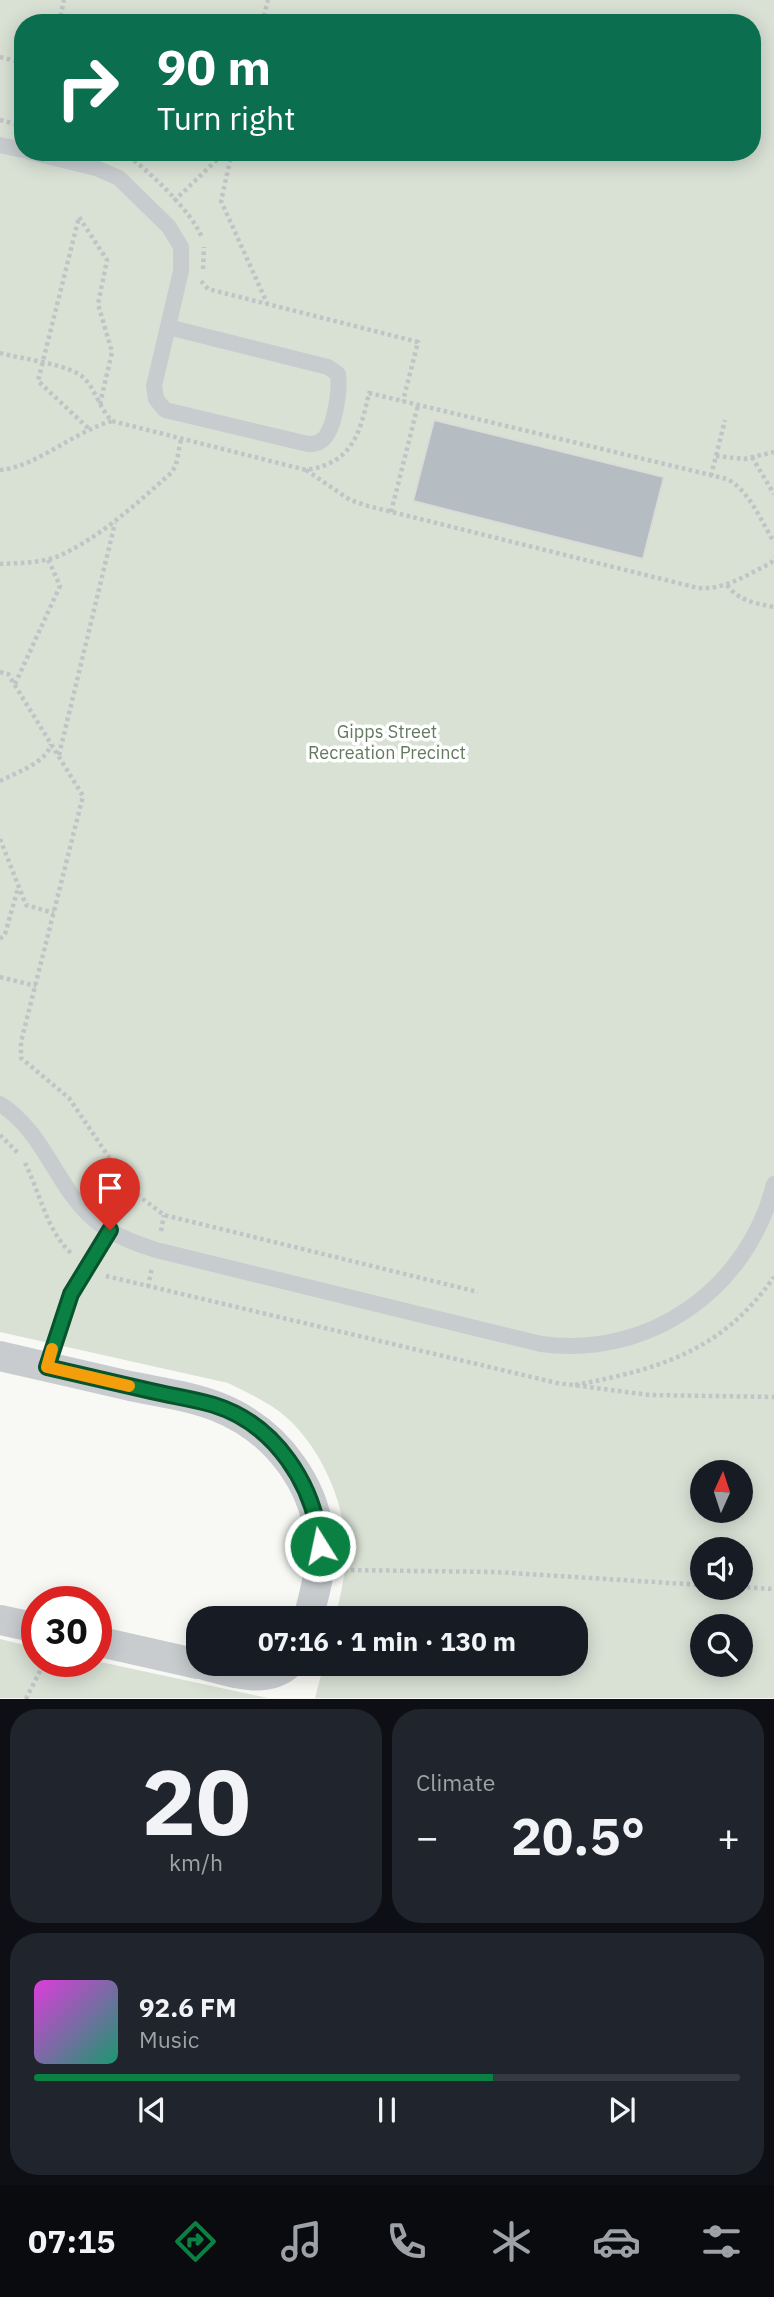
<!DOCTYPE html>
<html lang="en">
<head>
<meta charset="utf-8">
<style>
	body { margin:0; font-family:"IBM Plex Sans",sans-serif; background:#20242c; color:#f1f3f6; height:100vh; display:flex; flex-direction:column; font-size:26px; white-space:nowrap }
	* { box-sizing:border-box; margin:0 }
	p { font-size:23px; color:#9ea1a6 }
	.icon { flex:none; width:38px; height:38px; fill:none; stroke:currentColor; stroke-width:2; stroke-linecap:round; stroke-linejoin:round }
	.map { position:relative; height:1699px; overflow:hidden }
	.panel { display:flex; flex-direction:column; gap:10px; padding:10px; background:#0d0f14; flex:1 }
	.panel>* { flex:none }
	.banner { position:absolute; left:14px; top:14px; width:747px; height:147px; border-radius:28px; box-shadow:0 4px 18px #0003; background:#0b6e4f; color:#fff; overflow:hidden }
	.needle { width:46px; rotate:3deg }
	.tools { position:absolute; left:690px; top:1460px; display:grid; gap:14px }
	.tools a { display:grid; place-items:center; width:63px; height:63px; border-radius:50%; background:#171b24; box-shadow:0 4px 18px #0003; font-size:35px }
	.speed { position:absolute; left:21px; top:1586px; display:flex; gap:14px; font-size:35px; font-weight:700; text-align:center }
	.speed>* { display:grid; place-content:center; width:91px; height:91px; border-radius:50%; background:#171b24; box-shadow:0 4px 18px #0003; line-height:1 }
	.speed .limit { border:10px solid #d22; background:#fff; color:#111 }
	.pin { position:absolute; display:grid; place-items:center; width:60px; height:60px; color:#fff; margin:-72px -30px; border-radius:50% 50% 50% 0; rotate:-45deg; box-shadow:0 0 7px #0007 }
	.pin .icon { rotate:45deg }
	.me { position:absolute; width:77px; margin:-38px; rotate:350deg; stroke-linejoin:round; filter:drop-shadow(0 0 5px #0008) }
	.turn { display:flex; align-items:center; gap:24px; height:147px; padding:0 28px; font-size:32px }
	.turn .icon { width:91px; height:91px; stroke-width:2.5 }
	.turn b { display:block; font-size:49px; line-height:60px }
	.big { font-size:52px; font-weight:700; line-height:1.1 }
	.panel .widget { flex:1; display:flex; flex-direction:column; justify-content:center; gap:10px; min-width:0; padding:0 24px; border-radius:28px; background:#20242c }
	.panel .dial { align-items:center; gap:0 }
	.dial b { font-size:91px; line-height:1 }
	.song { display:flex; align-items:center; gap:21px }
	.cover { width:84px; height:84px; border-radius:10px; background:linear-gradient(135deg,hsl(300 70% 55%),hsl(160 70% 35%)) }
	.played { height:7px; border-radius:4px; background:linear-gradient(90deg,#0b8043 65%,#363941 65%) }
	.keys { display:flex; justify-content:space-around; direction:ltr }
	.heat { display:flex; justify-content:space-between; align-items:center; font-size:38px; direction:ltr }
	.panel .tiles { flex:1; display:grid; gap:10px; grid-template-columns:1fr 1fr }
	.widget:last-child { grid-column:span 2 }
	.trip { position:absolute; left:186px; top:1606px; width:402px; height:70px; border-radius:28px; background:#171b24; box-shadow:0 4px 18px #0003; font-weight:700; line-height:70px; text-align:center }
	.dock { display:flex; height:112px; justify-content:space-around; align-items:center; background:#090b0e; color:#9ea1a6 }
	.dock .icon { width:49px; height:49px }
	.dock .selected { color:#0b8043 }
	.dock b { font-size:32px; color:#f1f3f6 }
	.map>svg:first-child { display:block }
</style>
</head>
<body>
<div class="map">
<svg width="774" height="1699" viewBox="0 0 774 1699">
	<rect width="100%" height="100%" fill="#f8f8f5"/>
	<!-- green -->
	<g fill="#d9e1d5" fill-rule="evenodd">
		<path d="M0,0H774V1698H315L324,1664H576V1619H335C340,1598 345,1577 346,1555C347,1505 320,1443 280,1412C264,1400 246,1392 228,1383L0,1332ZM23,23H752V152H23ZM702,1472H740V1510H702ZM702,1549H740V1587H702ZM702,1626H740V1664H702Z"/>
		<path d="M0,1639L37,1648V1661H96L268,1698H0Z"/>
	</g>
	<!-- building -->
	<path fill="#b5bcc2" stroke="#dadad7" stroke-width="2" d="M434,420L664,477L643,559L413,501Z"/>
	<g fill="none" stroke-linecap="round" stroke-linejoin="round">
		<!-- path -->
		<g stroke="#c1c3c6" stroke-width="4.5" stroke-dasharray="3.5 3.5" stroke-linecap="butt">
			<path d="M59,23L64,0"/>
			<path d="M262,23L268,0"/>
			<path d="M0,57L23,63"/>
			<path d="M0,120L23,126"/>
			<path d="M123,152C147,169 192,211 202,238"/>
			<path d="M232,152L221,201L267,303"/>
			<path d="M174,201L225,152"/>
			<path d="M203,269L204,247"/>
			<path d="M201,281L208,289L418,342L403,401"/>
			<path d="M0,353C21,359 71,364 85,379C96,391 100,409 112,421L306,470C353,463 360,433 369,393L727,479C749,490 761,521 774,542"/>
			<path d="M88,428L38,381L79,217L107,260L98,304L112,352L100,404"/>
			<path d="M716,456L744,459L774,452"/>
			<path d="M752,457L774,494"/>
			<path d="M0,470C36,467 73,432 112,421"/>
			<path d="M306,470L350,500L368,506L698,588C725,590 746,575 771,563L774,557"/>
			<path d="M711,476L725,420"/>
			<path d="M391,512L418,405"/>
			<path d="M0,564C19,563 41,563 59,556C102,536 136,504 171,473L176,465L181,439"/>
			<path d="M727,585C739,601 755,603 774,607"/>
			<path d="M0,672L8,674L83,796L21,1042V1058L69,1098L131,1190L164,1215L478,1292"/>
			<path d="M15,684L60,586L48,559"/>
			<path d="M59,755L115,523"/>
			<path d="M0,781C16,773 47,762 51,744"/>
			<path d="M0,839L26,905L54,913"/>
			<path d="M0,939L5,934L18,888"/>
			<path d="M0,977L36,986"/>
			<path d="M0,1135L18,1153"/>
			<path d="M25,1163C40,1193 47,1232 72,1254"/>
			<path d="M161,1231L164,1215"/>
			<path d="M106,1276L557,1383L650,1395L774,1397"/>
			<path d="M148,1287L152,1267"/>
			<path d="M575,1385C660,1369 722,1351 774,1277"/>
			<path d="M344,1570L495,1572L702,1585"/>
			<path d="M740,1587L774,1589"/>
			<path d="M26,1699L45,1661"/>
		</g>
		<!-- service -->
		<g stroke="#c8cccf" stroke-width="16">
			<path d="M0,145L23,150"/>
			<path d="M30,152L96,168L119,178L169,227L181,247V271L154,386L156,399L165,410L308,444C312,444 316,444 319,442C335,435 340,389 338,374L328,367L168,327"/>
			<path d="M0,1104C46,1133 56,1189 97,1222C115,1236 135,1243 156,1250L541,1344C649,1359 748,1289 774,1184"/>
			<path d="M47,1367L71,1295L110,1230"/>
		</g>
		<!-- minor -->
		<g stroke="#c8cccf" stroke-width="30">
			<path d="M0,1356C43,1366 87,1376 130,1386C159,1392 191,1396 218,1407C278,1431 322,1490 320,1556C320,1577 313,1598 308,1619"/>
			<path d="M0,1620L37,1628"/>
			<path d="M96,1641L198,1664"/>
			<path d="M200,1664C228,1671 265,1686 289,1664"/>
		</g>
	</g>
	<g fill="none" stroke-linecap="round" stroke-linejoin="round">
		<defs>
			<path id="route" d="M110,1230L71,1294L47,1367C82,1375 117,1383 151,1391C172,1396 194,1399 214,1405C275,1424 315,1485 320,1546"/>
		</defs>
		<!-- route casing -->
		<use href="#route" stroke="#07532c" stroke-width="18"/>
		<!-- route -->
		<use href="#route" stroke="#0b8043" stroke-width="12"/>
		<!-- slow -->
		<path stroke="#f59e0b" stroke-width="12" d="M52,1349L47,1367L129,1386"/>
	</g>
	<g text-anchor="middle" stroke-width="7" stroke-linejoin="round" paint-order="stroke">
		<!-- park labels -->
		<g font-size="18" fill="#637a60" stroke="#fff">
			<text x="387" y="738">Gipps Street<tspan x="387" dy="21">Recreation Precinct</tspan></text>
		</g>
	</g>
</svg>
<div class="tools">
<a><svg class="needle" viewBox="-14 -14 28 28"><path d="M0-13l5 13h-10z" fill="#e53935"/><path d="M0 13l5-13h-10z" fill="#9ea1a6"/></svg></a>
<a><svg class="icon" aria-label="sound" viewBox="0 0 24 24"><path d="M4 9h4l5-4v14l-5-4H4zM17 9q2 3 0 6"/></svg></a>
<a><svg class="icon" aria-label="search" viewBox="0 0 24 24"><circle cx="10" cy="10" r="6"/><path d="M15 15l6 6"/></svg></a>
</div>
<div class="speed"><div class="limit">30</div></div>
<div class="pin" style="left:110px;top:1230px;background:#d93025"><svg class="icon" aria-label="arrive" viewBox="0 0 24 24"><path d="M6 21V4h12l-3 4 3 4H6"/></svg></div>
<svg class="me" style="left:320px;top:1546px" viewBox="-20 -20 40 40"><circle r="17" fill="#0b8043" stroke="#fff" stroke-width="3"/><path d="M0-11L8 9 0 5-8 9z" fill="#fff"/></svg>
<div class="trip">07:16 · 1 min · 130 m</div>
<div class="banner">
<div class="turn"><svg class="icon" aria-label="right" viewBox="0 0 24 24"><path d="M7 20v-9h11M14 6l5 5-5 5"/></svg><div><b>90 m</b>Turn right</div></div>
</div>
</div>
<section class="panel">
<div class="tiles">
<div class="widget dial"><b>20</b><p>km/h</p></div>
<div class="widget"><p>Climate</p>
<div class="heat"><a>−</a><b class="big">20.5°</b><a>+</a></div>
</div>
<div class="widget">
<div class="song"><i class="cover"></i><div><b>92.6 FM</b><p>Music</p></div></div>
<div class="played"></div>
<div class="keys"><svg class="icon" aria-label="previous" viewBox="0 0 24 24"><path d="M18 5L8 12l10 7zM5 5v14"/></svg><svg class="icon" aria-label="pause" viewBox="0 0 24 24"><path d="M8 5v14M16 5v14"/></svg><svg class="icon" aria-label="next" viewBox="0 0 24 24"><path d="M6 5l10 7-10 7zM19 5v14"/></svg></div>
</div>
</div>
</section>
<nav class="dock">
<b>07:15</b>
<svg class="icon selected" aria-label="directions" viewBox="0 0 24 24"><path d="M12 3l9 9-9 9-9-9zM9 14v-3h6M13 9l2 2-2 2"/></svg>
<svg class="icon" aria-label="music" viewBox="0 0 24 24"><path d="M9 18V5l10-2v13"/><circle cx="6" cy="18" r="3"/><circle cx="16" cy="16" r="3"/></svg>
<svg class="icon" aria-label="phone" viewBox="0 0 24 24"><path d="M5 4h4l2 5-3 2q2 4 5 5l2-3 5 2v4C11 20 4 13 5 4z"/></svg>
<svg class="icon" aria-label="climate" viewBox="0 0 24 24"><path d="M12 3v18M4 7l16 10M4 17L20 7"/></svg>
<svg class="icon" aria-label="car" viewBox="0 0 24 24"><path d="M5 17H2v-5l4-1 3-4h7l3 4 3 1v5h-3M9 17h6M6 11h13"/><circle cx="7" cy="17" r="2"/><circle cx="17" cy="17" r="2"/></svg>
<svg class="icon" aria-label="filters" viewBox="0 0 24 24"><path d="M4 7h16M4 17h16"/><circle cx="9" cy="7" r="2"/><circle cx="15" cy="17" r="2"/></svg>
</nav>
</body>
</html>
